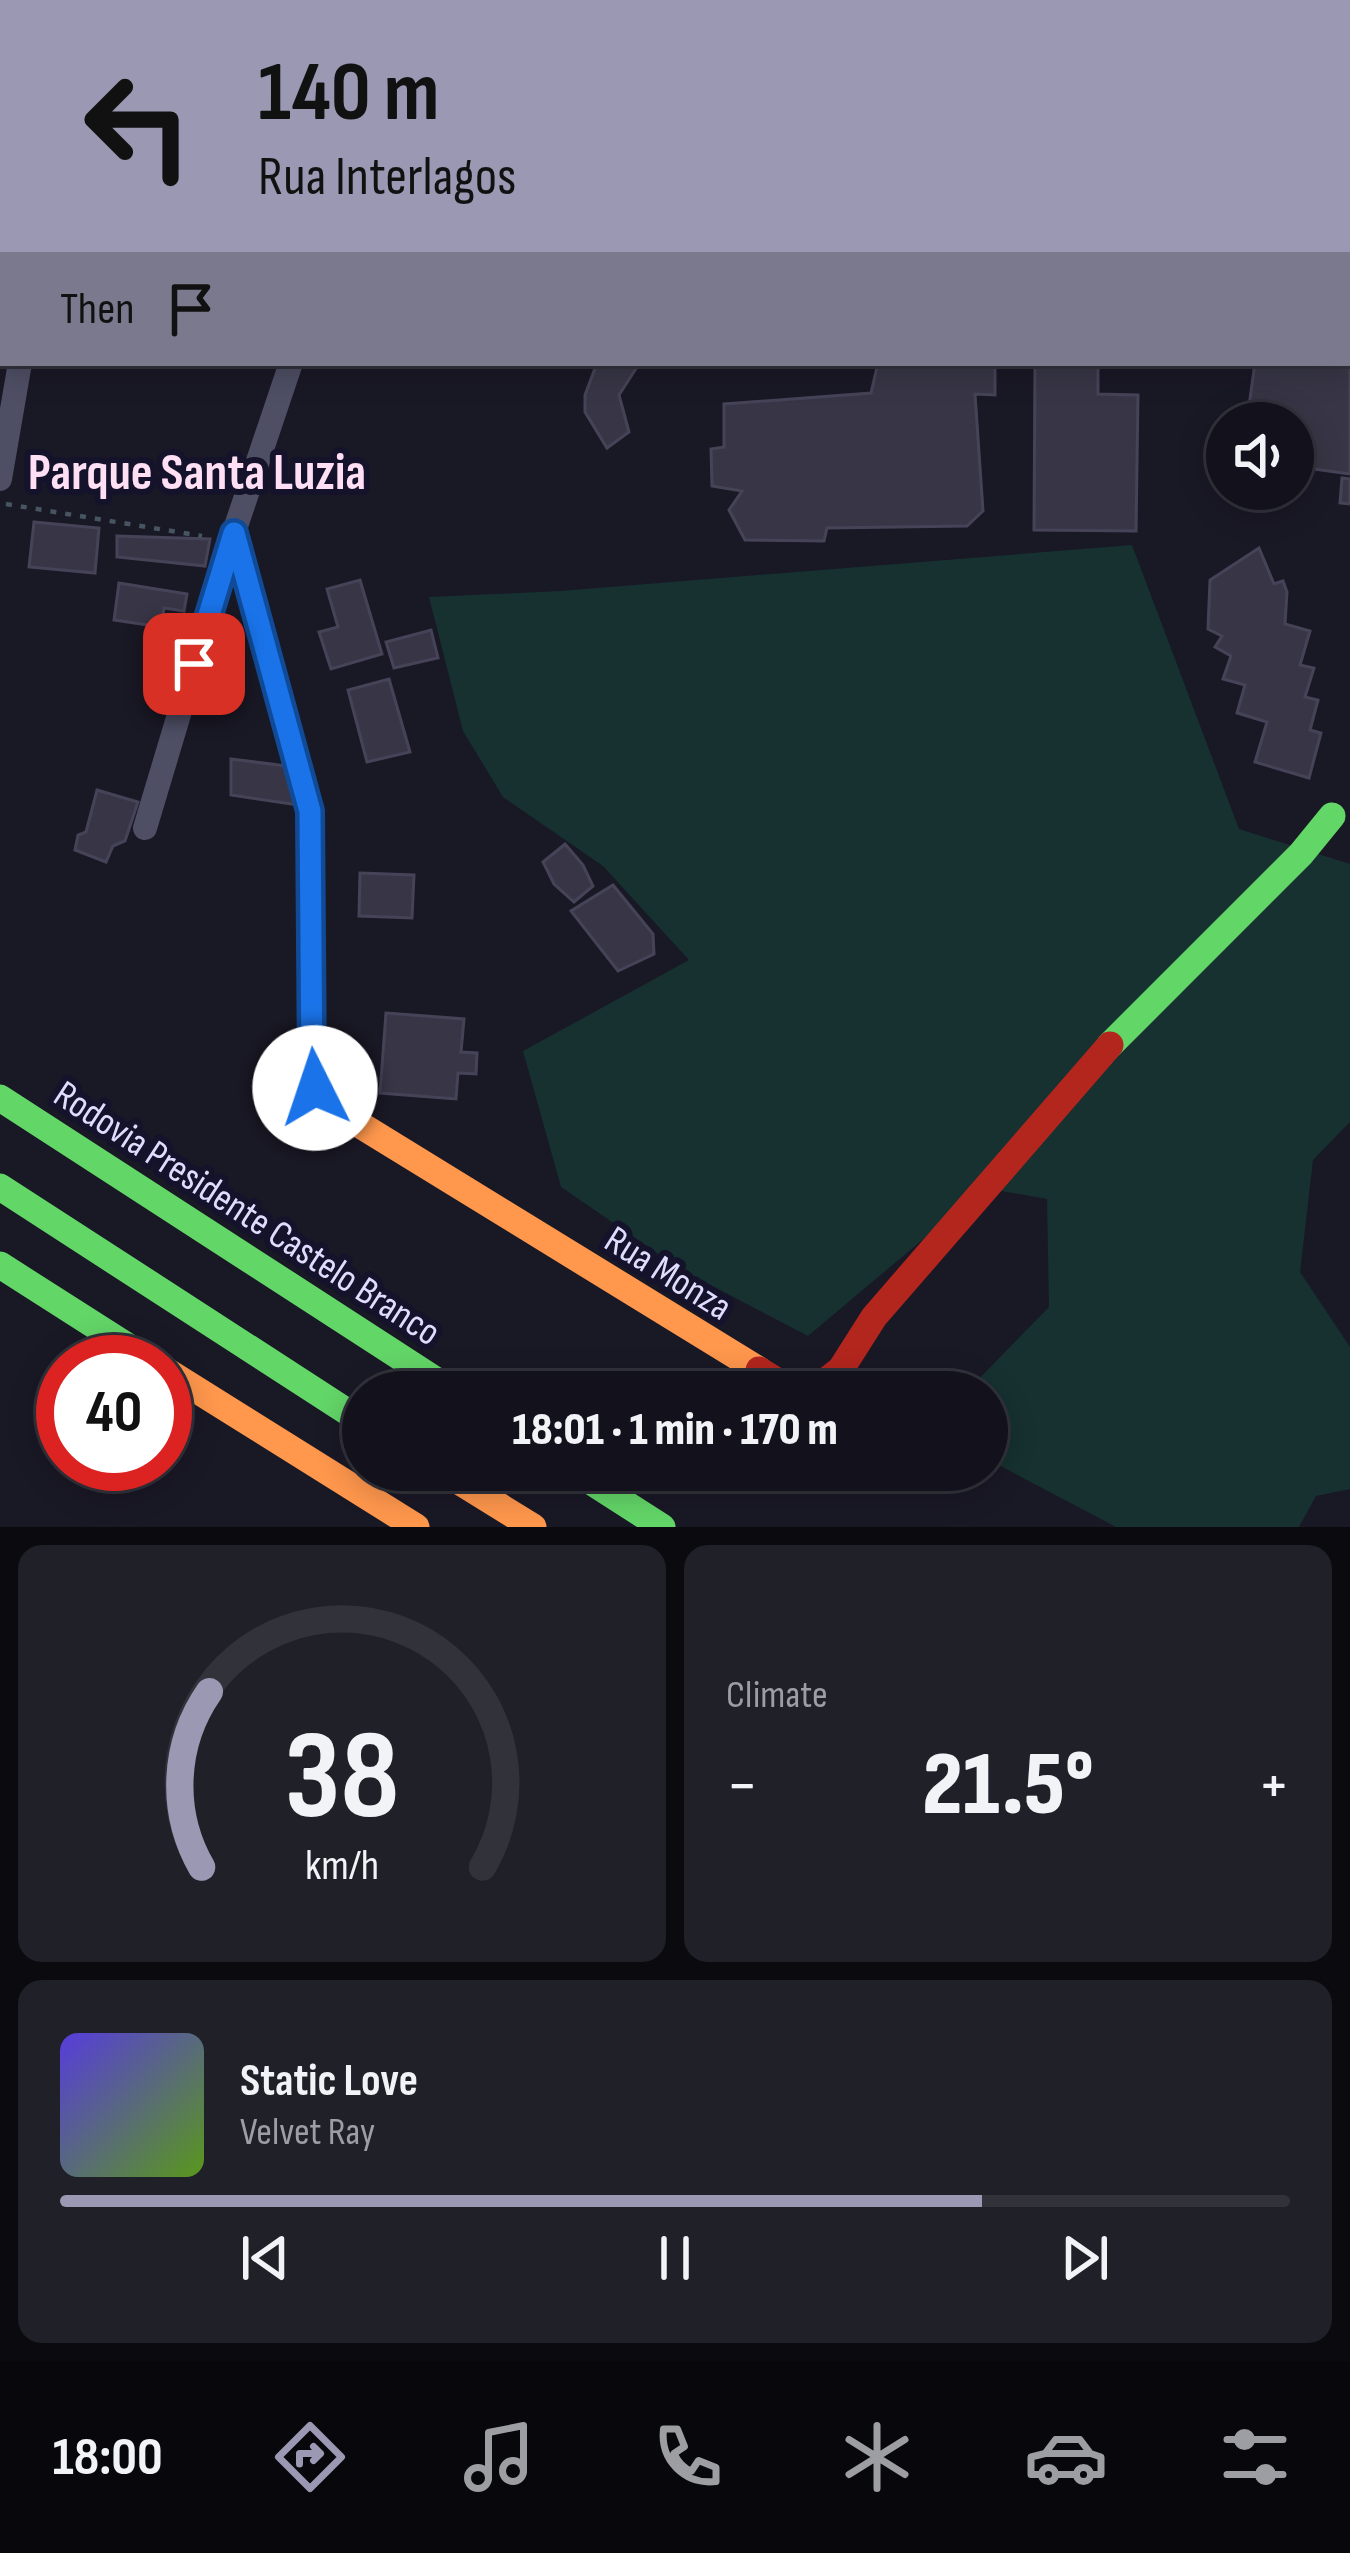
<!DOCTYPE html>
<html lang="en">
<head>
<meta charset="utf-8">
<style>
	body { margin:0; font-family:"Sofia Sans Condensed",sans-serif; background:#202029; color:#f1f3f6; height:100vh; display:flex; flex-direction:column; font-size:45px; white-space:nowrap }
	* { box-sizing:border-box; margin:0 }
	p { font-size:39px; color:#9d9ea3 }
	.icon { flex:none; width:66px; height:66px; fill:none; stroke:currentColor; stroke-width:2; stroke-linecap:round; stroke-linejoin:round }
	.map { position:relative; height:1527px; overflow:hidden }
	.panel { display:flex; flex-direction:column; gap:18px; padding:18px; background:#0a0a0f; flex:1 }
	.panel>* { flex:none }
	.guide { position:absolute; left:0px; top:0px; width:1350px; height:366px; box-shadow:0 6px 30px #0003,0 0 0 3px #32323b; background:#9a98b2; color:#111; overflow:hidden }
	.tools { position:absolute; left:1206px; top:402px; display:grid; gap:24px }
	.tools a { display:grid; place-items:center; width:108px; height:108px; border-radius:50%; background:#13121c; box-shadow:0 6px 30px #0003,0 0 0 3px #32323b; font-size:60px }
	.speed { position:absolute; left:36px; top:1335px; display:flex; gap:24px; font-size:60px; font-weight:700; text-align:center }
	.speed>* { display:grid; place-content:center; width:156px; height:156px; border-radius:50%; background:#13121c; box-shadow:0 6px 30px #0003,0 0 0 3px #32323b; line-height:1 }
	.speed .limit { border:18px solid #d22; background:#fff; color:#111 }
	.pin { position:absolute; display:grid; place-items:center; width:102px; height:102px; color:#fff; margin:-51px; border-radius:24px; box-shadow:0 6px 18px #0006 }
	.me { position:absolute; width:132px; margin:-66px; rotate:356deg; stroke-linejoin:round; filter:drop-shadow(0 0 9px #0008) }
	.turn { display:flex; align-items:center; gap:42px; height:252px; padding:0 60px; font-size:54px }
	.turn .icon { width:156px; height:156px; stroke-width:2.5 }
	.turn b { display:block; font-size:84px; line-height:102px }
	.then { display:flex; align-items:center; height:114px; padding:0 60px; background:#0003; gap:24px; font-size:45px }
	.big { font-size:90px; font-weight:800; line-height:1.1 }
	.panel .tile { flex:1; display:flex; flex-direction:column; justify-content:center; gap:18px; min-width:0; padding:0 42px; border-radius:24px; background:#202029 }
	.panel .dial { align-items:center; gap:0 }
	.dial svg { height:312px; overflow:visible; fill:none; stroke:#32323b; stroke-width:7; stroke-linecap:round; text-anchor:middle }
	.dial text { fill:#f1f3f6; stroke:none }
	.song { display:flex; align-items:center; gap:36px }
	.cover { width:144px; height:144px; border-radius:18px; background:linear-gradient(135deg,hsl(250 70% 55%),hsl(90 70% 35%)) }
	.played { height:12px; border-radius:6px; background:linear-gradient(90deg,#9a98b2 75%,#32323b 75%) }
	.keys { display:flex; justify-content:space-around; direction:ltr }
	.heat { display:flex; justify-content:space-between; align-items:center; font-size:66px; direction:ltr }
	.panel .tiles { flex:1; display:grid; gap:18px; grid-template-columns:1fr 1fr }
	.tile:last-child { grid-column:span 2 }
	.trip { position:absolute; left:342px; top:1371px; width:666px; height:120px; border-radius:60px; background:#13121c; box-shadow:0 6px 30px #0003,0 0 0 3px #32323b; font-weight:800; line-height:120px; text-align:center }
	.tabs { display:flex; height:192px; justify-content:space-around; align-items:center; background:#08070b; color:#9d9ea3 }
	.tabs .icon { width:84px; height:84px }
	.tabs .on { color:#9a98b2 }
	.tabs b { font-size:54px; color:#f1f3f6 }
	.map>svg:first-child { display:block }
</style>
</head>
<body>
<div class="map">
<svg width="1350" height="1527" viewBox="0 0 1350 1527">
	<rect width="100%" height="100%" fill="#191825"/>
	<!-- green -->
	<g fill="#163130">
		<path d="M758,0H1180L1198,3H757Z"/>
		<path d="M1347,28H1350V296L1347,295Z"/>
		<path d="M1132,545L1239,829L1350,864V1122L1313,1160L1300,1272L1350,1347V1489L1316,1496L1299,1527H1116L987,1459V1392H966L1049,1307L1047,1199L984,1188L808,1336L682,1270L561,1187L523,1051L689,960L603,866L503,797L463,731L429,597L560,591Z"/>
	</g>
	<!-- building -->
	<g fill="#383646" stroke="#464358" stroke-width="3">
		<path d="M1347,333H1350V474L1314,469L1293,461V423H1251L1248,413L1255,363H1347Z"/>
		<path d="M597,363L639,364L619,395L629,432L607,448L585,412V395Z"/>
		<path d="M878,363H995V395L975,394L983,511L967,526L827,528L824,541L745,540L729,510L742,491L712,486L711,449L724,447V404L871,393Z"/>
		<path d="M1035,363H1098V394L1138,395L1136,531L1034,530Z"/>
		<path d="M1342,478L1350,479V504L1340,503Z"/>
		<path d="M34,522L99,528L95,573L29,567Z"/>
		<path d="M117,536L210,539L205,566L117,557Z"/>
		<path d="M1259,548L1274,584L1283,581L1287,592L1285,624L1310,631L1300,665L1314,668L1305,697L1318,700L1310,730L1321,733L1309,778L1255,762L1267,722L1237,713L1245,685L1223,679L1231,656L1215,647L1222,636L1208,629L1210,580Z"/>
		<path d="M360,580L382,654L331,669L319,632L338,627L327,589Z"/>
		<path d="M119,583L187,594L184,611L164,608L161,627L114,620Z"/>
		<path d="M431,630L438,658L394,668L386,642Z"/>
		<path d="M389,679L410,752L367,762L348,690Z"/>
		<path d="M231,759L287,766L298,805L231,795Z"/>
		<path d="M97,790L138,802L125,841L113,846L106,862L75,850L78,835L86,832Z"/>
		<path d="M565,844L583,865L593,886L574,902L554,884L543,862Z"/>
		<path d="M360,873L414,875L412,918L359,916Z"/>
		<path d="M613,885L653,934L654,954L618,971L571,911Z"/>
		<path d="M386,1013L464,1019L461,1052L477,1053L476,1074L458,1073L456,1099L380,1093Z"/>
	</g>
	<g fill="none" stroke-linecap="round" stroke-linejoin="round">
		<!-- path -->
		<path stroke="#475461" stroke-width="4.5" stroke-dasharray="6 9" stroke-linecap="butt" d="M6,504L202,536"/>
		<!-- street -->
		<g stroke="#4e4e65" stroke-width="24">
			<path d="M320,3L329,0"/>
			<path d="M0,145L3,150"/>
			<path d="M0,479L20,363"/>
			<path d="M145,828L231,541L291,363"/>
		</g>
		<!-- fast -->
		<g stroke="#63d668" stroke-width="27">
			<path d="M1110,1045L1301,854L1332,816"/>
			<path d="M0,1098L454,1392"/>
			<path d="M0,1187L363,1422"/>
			<path d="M0,1265L152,1362"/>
			<path d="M573,1470L662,1527"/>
		</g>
		<!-- slow -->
		<g stroke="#ff974d" stroke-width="27">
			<path d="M312,1063L321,1095L344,1115L759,1370"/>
			<path d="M165,1370L416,1527"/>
			<path d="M441,1470L533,1527"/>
		</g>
		<!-- jam -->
		<g stroke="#b3261e" stroke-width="27">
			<path d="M234,533L310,811L312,1063"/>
			<path d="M759,1370L788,1388H817L841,1369L874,1317L1110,1045"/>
		</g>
	</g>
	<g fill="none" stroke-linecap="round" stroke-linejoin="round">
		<defs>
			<path id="route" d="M194,664L234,533L310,811L312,1073L315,1088"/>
		</defs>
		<!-- route casing -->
		<use href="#route" stroke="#114b97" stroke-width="30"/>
		<!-- route -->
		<use href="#route" stroke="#1a73e8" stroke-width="21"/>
	</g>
	<g text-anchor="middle" stroke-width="12" stroke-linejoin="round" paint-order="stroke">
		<!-- street labels -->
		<g font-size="39" fill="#dfddfe" stroke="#15122b">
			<text transform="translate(248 1212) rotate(33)" y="14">Rodovia Presidente Castelo Branco</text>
			<text transform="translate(669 1272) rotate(32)" y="14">Rua Monza</text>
		</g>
		<!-- district labels -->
		<g font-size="51" font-weight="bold" fill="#fedff4" stroke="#15122b">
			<text x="197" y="489">Parque Santa Luzia</text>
		</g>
	</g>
</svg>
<div class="tools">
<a><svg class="icon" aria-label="sound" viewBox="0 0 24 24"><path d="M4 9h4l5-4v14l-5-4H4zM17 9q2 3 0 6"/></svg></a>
</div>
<div class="speed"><div class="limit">40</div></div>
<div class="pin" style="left:194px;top:664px;background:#d93025"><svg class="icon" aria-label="arrive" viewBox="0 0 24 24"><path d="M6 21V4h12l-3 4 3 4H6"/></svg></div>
<svg class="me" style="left:315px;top:1088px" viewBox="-20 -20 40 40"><circle r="19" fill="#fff"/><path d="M0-13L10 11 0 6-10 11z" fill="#1a73e8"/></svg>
<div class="trip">18:01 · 1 min · 170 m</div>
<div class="guide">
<div class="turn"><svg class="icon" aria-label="left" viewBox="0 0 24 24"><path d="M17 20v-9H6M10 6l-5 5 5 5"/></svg><div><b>140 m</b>Rua Interlagos</div></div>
<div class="then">Then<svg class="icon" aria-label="arrive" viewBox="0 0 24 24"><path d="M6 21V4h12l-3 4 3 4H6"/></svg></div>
</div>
</div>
<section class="panel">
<div class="tiles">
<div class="tile dial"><svg viewBox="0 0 100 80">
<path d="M14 69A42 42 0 1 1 86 69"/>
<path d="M14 69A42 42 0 0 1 16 24" stroke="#9a98b2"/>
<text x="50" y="56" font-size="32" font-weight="700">38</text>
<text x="50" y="72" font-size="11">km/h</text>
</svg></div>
<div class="tile"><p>Climate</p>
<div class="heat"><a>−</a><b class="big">21.5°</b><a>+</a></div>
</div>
<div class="tile">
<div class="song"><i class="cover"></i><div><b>Static Love</b><p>Velvet Ray</p></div></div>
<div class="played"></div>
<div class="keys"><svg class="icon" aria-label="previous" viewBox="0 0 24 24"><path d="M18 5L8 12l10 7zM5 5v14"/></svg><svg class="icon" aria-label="pause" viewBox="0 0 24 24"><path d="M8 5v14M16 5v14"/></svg><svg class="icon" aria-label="next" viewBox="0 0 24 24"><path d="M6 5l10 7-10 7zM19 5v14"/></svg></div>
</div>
</div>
</section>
<nav class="tabs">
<b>18:00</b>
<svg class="icon on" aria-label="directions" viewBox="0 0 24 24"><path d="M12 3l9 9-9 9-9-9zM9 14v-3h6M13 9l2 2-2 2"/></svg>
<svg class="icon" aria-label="music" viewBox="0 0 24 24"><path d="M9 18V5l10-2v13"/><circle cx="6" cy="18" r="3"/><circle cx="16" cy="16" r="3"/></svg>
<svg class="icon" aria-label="phone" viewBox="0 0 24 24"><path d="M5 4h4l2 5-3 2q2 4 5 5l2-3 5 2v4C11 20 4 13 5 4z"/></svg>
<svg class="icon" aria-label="climate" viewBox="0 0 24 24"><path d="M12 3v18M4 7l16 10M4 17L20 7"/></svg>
<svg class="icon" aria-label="car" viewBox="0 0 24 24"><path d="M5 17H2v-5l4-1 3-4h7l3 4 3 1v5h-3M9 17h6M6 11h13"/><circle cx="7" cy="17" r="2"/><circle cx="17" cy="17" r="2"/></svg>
<svg class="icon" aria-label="filters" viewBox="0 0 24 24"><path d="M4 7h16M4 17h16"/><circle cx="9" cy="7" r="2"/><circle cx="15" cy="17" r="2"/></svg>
</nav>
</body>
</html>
